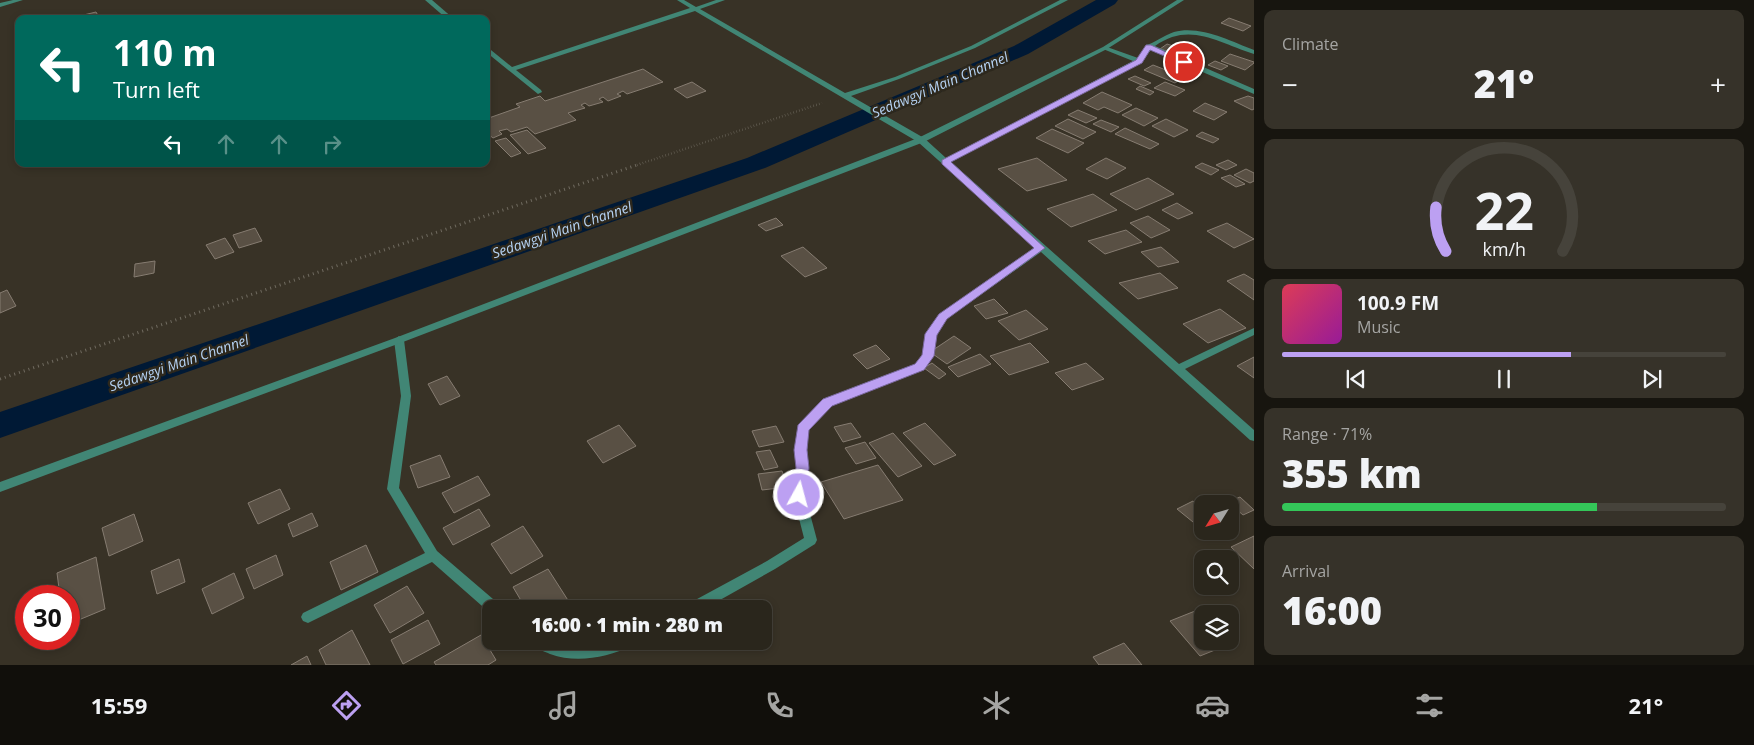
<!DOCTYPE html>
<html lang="en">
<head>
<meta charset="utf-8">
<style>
	body { margin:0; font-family:"Open Sans",sans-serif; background:#363229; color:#f1f3f6; height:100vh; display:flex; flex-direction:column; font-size:19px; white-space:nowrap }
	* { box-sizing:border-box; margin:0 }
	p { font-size:16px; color:#a5a5a3 }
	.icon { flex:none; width:28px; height:28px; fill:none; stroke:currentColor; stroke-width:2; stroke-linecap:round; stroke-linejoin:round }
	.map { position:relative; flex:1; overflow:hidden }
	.side { display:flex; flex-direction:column; gap:10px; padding:10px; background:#17150f; width:500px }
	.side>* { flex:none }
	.hud { position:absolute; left:15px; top:15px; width:475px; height:152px; border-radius:10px; box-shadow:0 2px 8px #0003,0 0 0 1px #46433b; background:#00695c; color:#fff; overflow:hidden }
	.needle { width:32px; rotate:233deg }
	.tools { position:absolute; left:1194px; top:495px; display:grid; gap:10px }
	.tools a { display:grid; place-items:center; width:45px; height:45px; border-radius:10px; background:#2a261c; box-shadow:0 2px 8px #0003,0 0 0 1px #46433b; font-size:25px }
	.speed { position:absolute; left:15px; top:585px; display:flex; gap:10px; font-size:25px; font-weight:700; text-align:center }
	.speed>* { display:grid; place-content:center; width:65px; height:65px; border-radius:50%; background:#2a261c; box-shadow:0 2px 8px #0003,0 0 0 1px #46433b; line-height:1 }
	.speed .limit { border:8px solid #d22; background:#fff; color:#111 }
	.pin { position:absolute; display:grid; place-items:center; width:42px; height:42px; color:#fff; margin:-21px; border:2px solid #fff; border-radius:50%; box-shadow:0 1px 5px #0007 }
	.me { position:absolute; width:55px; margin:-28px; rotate:7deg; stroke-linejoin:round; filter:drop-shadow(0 0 4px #0008) }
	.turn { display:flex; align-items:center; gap:18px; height:105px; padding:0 15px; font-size:22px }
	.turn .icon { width:65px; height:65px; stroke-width:2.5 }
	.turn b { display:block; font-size:35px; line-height:42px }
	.lanes { display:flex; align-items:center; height:48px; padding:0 15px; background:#0003; justify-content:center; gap:25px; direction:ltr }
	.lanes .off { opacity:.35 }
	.big { font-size:38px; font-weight:800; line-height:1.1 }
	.side .widget { flex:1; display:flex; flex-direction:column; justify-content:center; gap:8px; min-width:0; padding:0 18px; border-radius:10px; background:#363229 }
	.side .dial { align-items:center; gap:0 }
	.dial svg { height:130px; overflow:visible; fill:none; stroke:#46433b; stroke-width:7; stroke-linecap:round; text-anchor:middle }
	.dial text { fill:#f1f3f6; stroke:none }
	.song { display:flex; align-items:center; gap:15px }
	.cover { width:60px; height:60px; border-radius:8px; background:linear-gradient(135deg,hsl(350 70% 55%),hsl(300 70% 35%)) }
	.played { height:5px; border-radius:2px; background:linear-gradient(90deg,#bca0f2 65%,#46433b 65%) }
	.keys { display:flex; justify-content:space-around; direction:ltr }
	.heat { display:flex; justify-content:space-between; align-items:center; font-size:28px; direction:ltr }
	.charge { height:8px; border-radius:4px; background:linear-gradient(90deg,#34c759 71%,#46433b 0) }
	.trip { position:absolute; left:482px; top:600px; width:290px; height:50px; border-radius:10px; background:#2a261c; box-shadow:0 2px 8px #0003,0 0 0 1px #46433b; font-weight:800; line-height:50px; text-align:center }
	.menu { display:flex; height:80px; justify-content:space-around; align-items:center; background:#110f0b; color:#a5a5a3 }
	.menu .icon { width:35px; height:35px }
	.menu .selected { color:#bca0f2 }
	.menu b { font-size:22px; color:#f1f3f6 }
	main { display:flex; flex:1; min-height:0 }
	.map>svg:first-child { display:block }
</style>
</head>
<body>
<main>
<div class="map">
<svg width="1254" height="665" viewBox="0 0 1254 665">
	<rect width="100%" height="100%" fill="#383226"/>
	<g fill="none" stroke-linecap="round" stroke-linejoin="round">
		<!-- canal -->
		<path fill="#001935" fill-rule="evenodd" d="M1096,0H1118L1115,4L1028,54L765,168L0,438V412L747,158L1014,46Z"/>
	</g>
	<!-- building -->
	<g fill="#595044" stroke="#867c71">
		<path d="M96,12L100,19H67Z"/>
		<path d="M1229,18L1251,26L1243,31L1221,23Z"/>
		<path d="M1167,44L1186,50L1179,55L1160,49Z"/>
		<path d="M1230,54L1254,62V63L1245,70L1221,61Z"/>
		<path d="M1215,61L1228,66L1221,70L1208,65Z"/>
		<path d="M1153,65L1184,77L1175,83L1144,70Z"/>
		<path d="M1182,67L1201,75L1192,79L1173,71Z"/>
		<path d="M643,69L663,82L627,94L623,91L617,94L621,96L608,101L603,97L599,99L603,102L589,106L585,103L581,105L585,108L568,113L576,120L535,134L527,127L511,132L507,129L499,131L502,134L493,138L488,134L486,135V119L520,107L516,104L540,96L545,101Z"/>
		<path d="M1135,76L1151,83L1144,86L1128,79Z"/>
		<path d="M692,82L706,91L687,98L674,89Z"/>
		<path d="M1165,82L1185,90L1175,96L1154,88Z"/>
		<path d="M1140,86L1154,92L1150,95L1136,89Z"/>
		<path d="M1102,92L1132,105L1118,113L1104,107L1098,110L1083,103Z"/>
		<path d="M1248,96L1254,98V109L1252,110L1234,101Z"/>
		<path d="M1205,103L1227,112L1214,120L1193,111Z"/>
		<path d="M1136,108L1158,118L1144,126L1122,115Z"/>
		<path d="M1078,110L1097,118L1086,123L1068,115Z"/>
		<path d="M1068,119L1096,132L1083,139L1055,126Z"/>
		<path d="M1166,119L1188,130L1174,137L1152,126Z"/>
		<path d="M1101,120L1119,127L1111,132L1093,124Z"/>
		<path d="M1125,128L1159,144L1150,149L1115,134Z"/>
		<path d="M1052,129L1084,143L1068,153L1036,138Z"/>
		<path d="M527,130L546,148L528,154L510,135Z"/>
		<path d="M1202,132L1219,139L1213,143L1196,136Z"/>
		<path d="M506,138L521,153L511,157L495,141Z"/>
		<path d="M1037,158L1067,180L1027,191L998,169Z"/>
		<path d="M1106,158L1126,168L1107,179L1086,169Z"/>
		<path d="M1228,160L1237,165L1226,170L1216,165Z"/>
		<path d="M1202,163L1219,170L1211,175L1195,167Z"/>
		<path d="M1246,169L1254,173V181L1250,183L1234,175Z"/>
		<path d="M1230,175L1245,184L1236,187L1221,178Z"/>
		<path d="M1148,178L1174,194L1136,210L1110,194Z"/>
		<path d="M1093,194L1117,210L1071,227L1047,209Z"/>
		<path d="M1177,203L1193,213L1178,219L1162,210Z"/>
		<path d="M1148,216L1170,230L1151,238L1130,223Z"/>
		<path d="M776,218L783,225L766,231L758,225Z"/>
		<path d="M1227,223L1254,239L1234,248L1207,231Z"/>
		<path d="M255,228L262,241L239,248L233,235Z"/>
		<path d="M1126,230L1142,242L1105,254L1088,241Z"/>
		<path d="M225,238L234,252L215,259L206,245Z"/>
		<path d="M803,247L827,268L805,277L781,256Z"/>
		<path d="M1161,247L1179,262L1158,267L1141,252Z"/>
		<path d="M155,261L154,273L134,277L135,264Z"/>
		<path d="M1160,273L1178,288L1138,299L1119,283Z"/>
		<path d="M1244,274L1254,280V300L1227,281Z"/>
		<path d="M7,290L16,306L0,313V293Z"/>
		<path d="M994,299L1008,313L986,319L974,306Z"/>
		<path d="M1220,309L1246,328L1208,343L1183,324Z"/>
		<path d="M1026,310L1048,329L1019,340L998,321Z"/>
		<path d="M954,336L971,348L947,364L930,352Z"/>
		<path d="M1030,343L1049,362L1009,375L990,356Z"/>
		<path d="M876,345L890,359L867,369L853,355Z"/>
		<path d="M980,354L991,364L958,377L948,367Z"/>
		<path d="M1254,357V378L1237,366Z"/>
		<path d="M932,363L946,374L939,379L924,368Z"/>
		<path d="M1086,363L1104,379L1072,390L1055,373Z"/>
		<path d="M447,376L460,396L440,405L428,384Z"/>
		<path d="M851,423L861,437L843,442L834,427Z"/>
		<path d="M925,423L956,455L934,465L903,433Z"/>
		<path d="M619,425L636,446L603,463L587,441Z"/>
		<path d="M776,426L784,442L759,447L752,431Z"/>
		<path d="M893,433L922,466L898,477L869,443Z"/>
		<path d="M865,442L876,458L856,464L845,448Z"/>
		<path d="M770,450L778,467L764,470L756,452Z"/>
		<path d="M440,455L450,477L418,488L410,466Z"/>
		<path d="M878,465L903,500L844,519L821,482Z"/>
		<path d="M782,471L788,487L762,490L758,474Z"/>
		<path d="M478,476L490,495L454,513L442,493Z"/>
		<path d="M280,489L290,509L258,524L248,503Z"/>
		<path d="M1240,497L1254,510L1243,515L1228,502Z"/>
		<path d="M1193,501L1202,509V517L1193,522L1177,509Z"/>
		<path d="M479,509L490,526L453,545L443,528Z"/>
		<path d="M312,513L318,526L293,537L288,524Z"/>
		<path d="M134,514L143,541L109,556L102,528Z"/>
		<path d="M523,526L543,556L511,574L491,544Z"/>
		<path d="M1254,536V569L1231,547Z"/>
		<path d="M366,545L378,572L341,590L330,562Z"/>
		<path d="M276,555L283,575L254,589L246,569Z"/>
		<path d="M96,557L105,609L69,624V596H60L57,573Z"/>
		<path d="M179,559L185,582L157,594L151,571Z"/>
		<path d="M548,569L571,605L565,609H526L513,587Z"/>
		<path d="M234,573L244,598L212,614L202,589Z"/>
		<path d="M407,586L424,613L390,633L374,605Z"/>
		<path d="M1205,607L1211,614H1202V641H1230V636L1235,642L1200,656L1170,621Z"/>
		<path d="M428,620L440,644L403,664L391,640Z"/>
		<path d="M352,630L370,665H326L319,650Z"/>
		<path d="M481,635L496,660L488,665H436L434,662Z"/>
		<path d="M1124,643L1142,665H1099L1093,657Z"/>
		<path d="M307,656L311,665H291Z"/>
	</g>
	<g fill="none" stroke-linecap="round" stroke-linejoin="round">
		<!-- path-far1 -->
		<path stroke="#706b60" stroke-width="2.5" stroke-dasharray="0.5 2.5" stroke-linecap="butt" d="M637,165L822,103"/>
		<!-- path -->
		<path stroke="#706b60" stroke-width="3" stroke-dasharray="1 4" stroke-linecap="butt" d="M0,379L640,164"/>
		<!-- minor -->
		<g fill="#418675" fill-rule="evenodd">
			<path d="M13,0H23L0,7V3Z"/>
			<path d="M425,0H432L454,19H447Z"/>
			<path d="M677,0H684L696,7L716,0H725L700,9L845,93L895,77L971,46L1060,0H1068L975,48L899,79L851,96L924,138L946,158L1133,61L1103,49V47H1107L1138,58L1146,48V45C1153,44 1164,35 1174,32C1200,25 1230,41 1254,50V54C1218,43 1190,21 1155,46L1254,89V94L1151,50L1141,62L951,162L1179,364L1254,328V335L1185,369L1254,430V441L1250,440L1041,252L946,319L936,334L933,356L923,370L831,405L808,430L807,450L809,468L805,495L817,540L815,544L775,569L704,609H684L686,605L767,561L804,538L793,495L797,468L795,450L799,426L823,399L915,364L923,355L926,334L940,315L1035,247L918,142L695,11L516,70L541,90L542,92L538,94L486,52V46L512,67L690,8Z"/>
			<path d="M399,336L404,340L411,396L399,488L437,551L500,605L502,609H491L490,613L432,562L308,623L303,621L301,617L303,613L425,553L387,489L401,396L394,340Z"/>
			<path d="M531,641H551L570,646H582L610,641H635L633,646C606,657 578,664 550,654C543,651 534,648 531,641Z"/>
		</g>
		<!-- tertiary -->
		<path fill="#418675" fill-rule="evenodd" d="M1177,0H1184L1107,49L924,142L403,342L0,492V482L395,338L918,138L1103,47Z"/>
	</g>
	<!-- route -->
	<path fill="#bca0f2" stroke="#7a689d" d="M1146,45H1151L1187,62L1181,63L1150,50L1142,63L951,162L1045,248L947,319L937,335L934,356L924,370L832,406L809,430L807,450L809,468L806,495L804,499L799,500L794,499L792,495L796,468L794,450L798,425L823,399L915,364L922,355L925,334L939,314L1034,248L942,164V160L1136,60Z"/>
	<g text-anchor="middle" stroke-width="5" stroke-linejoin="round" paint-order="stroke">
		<!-- water labels -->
		<g font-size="14" font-style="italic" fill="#b5d2f3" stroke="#2d281d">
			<text transform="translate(940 85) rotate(-23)" y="5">Sedawgyi Main Channel</text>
			<text transform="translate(562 230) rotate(-19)" y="5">Sedawgyi Main Channel</text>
			<text transform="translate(179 363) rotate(-19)" y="5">Sedawgyi Main Channel</text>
		</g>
	</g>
</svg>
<div class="tools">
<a><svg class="needle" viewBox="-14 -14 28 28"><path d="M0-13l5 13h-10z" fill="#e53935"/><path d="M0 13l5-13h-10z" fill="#a5a5a3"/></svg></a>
<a><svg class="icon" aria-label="search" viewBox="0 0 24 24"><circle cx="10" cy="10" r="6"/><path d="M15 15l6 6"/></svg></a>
<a><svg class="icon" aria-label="layers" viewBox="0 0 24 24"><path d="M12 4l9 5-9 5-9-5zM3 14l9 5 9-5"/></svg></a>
</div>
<div class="speed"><div class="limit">30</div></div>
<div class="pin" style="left:1184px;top:62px;background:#d93025"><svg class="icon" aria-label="arrive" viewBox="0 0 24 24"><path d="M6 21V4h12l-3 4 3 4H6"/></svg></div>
<svg class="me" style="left:799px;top:495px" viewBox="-20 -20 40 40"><circle r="17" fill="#bca0f2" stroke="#fff" stroke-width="3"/><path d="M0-11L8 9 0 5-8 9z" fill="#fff"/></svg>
<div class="trip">16:00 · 1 min · 280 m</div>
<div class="hud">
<div class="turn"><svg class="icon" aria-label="left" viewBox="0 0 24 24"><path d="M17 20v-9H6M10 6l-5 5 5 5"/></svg><div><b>110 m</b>Turn left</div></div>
<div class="lanes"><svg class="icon" aria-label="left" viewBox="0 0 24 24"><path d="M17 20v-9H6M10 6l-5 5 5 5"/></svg><svg class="icon off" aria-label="ahead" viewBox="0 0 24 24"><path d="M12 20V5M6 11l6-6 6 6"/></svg><svg class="icon off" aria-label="ahead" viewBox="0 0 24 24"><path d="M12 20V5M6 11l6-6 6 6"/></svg><svg class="icon off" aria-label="right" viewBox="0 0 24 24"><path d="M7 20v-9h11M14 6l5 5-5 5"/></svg></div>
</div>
</div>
<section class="side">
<div class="widget"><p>Climate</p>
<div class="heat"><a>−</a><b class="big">21°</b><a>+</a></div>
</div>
<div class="widget dial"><svg viewBox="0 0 100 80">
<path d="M14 69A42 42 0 1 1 86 69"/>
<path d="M14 69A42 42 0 0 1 8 42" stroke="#bca0f2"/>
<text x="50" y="56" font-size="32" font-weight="700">22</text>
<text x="50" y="72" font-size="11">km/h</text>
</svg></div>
<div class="widget">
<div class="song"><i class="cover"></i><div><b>100.9 FM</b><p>Music</p></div></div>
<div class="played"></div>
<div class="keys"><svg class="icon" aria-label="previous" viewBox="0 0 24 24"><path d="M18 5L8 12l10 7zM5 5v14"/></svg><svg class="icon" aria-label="pause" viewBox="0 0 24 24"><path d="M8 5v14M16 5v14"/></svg><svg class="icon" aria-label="next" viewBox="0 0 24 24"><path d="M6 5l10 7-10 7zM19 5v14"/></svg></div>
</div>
<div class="widget"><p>Range · 71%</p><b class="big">355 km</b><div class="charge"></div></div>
<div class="widget"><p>Arrival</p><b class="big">16:00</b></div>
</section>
</main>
<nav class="menu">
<b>15:59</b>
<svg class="icon selected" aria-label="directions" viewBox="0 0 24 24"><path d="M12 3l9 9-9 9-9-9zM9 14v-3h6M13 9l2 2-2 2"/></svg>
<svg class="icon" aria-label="music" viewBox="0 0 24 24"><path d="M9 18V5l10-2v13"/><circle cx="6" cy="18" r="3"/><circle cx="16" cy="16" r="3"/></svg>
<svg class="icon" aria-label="phone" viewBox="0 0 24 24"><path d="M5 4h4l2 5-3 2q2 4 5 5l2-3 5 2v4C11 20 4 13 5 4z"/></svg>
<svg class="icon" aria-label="climate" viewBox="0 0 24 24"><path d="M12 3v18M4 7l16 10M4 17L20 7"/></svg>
<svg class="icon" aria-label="car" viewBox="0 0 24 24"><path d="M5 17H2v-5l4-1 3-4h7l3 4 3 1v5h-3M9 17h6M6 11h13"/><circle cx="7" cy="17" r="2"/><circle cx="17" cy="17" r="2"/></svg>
<svg class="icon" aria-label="filters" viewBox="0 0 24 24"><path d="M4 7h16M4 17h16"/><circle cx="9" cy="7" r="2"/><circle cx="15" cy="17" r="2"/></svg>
<b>21°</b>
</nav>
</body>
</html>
